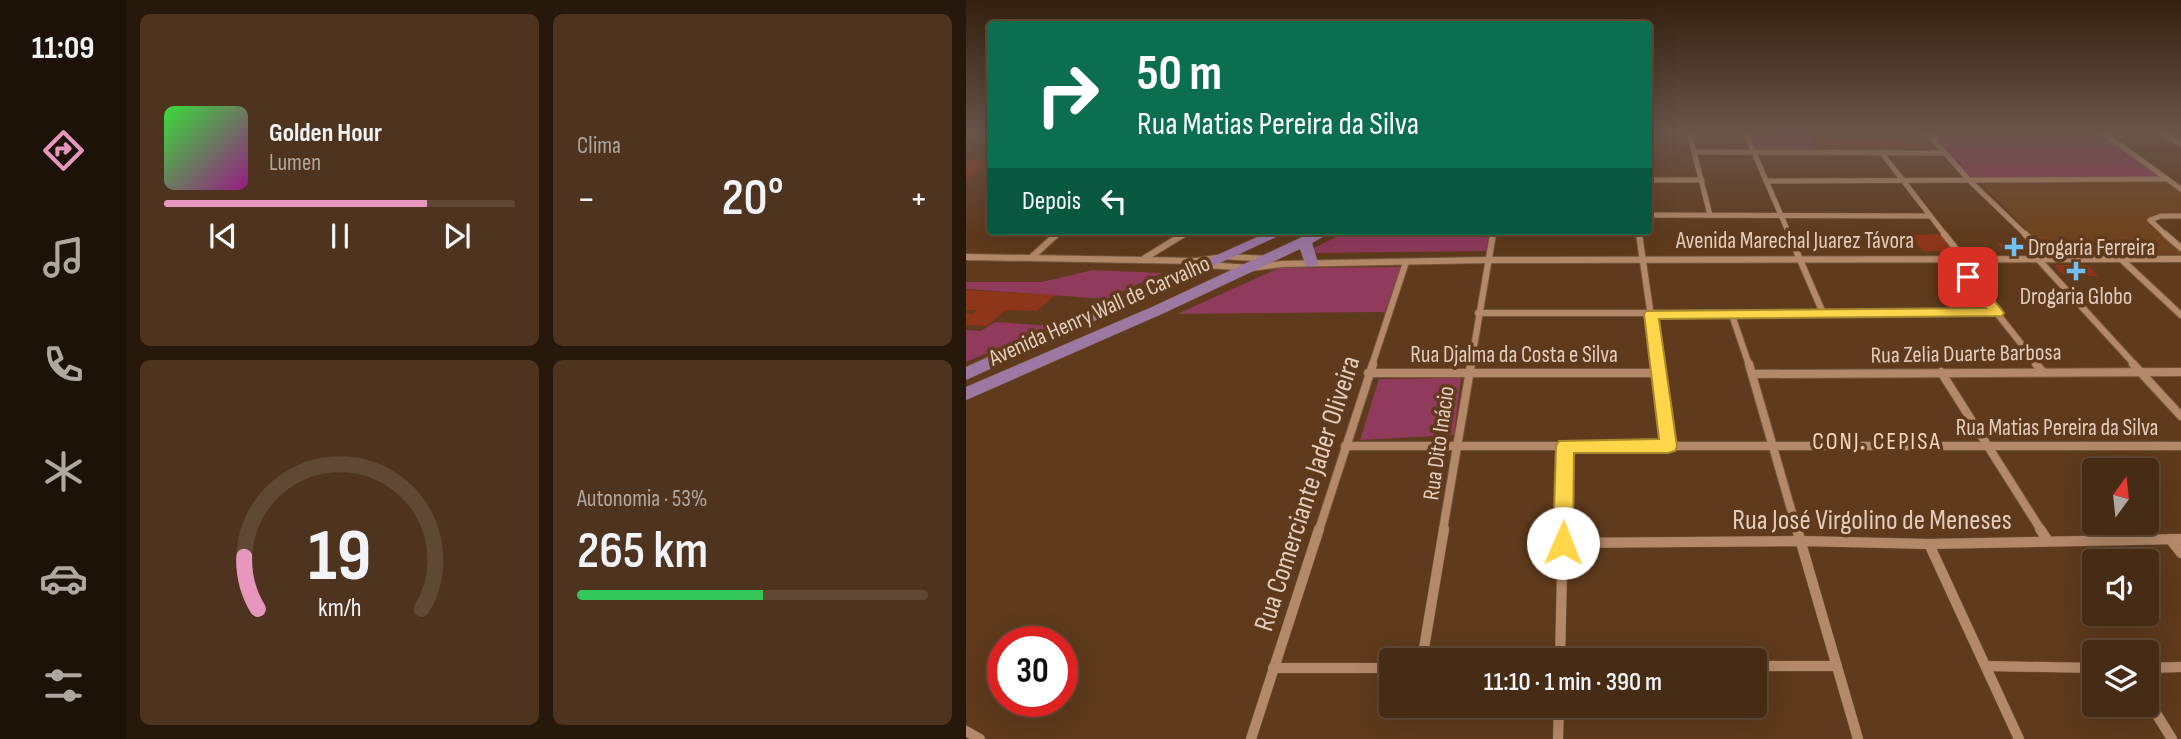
<!DOCTYPE html>
<html lang="pt">
<head>
<meta charset="utf-8">
<style>
	body { margin:0; font-family:"Sofia Sans Condensed",sans-serif; background:#4e341e; color:#f1f3f6; height:100vh; display:flex; flex-direction:column; font-size:26px; white-space:nowrap }
	* { box-sizing:border-box; margin:0 }
	p { font-size:23px; color:#b0a7a0 }
	.icon { flex:none; width:38px; height:38px; fill:none; stroke:currentColor; stroke-width:2; stroke-linecap:round; stroke-linejoin:round }
	.map { position:relative; flex:1; overflow:hidden }
	.details { display:flex; flex-direction:column; gap:14px; padding:14px; background:#27180c; width:840px }
	.details>* { flex:none }
	.hud { position:absolute; left:21px; top:21px; width:665px; height:214px; border-radius:7px; box-shadow:0 7px 28px #0002,0 0 0 2px #5f4834; background:#0b6e4f; color:#fff; overflow:hidden }
	.needle { width:46px; rotate:15deg }
	.controls { position:absolute; left:1116px; top:458px; display:grid; gap:14px }
	.controls a { display:grid; place-items:center; width:77px; height:77px; border-radius:7px; background:#472c15; box-shadow:0 7px 28px #0002,0 0 0 2px #5f4834; font-size:35px }
	.speed { position:absolute; left:21px; top:626px; display:flex; gap:14px; font-size:35px; font-weight:700; text-align:center }
	.speed>* { display:grid; place-content:center; width:91px; height:91px; border-radius:50%; background:#472c15; box-shadow:0 7px 28px #0002,0 0 0 2px #5f4834; line-height:1 }
	.speed .limit { border:10px solid #d22; background:#fff; color:#111 }
	.pin { position:absolute; display:grid; place-items:center; width:60px; height:60px; color:#fff; margin:-30px; border-radius:14px; box-shadow:0 4px 10px #0006 }
	.me { position:absolute; width:77px; margin:-38px; rotate:1deg; stroke-linejoin:round; filter:drop-shadow(0 0 5px #0008) }
	.turn { display:flex; align-items:center; gap:24px; height:147px; padding:0 35px; font-size:32px }
	.turn .icon { width:91px; height:91px; stroke-width:2.5 }
	.turn b { display:block; font-size:49px; line-height:60px }
	.then { display:flex; align-items:center; height:66px; padding:0 35px; background:#0003; gap:14px; font-size:26px }
	.big { font-size:52px; font-weight:600; line-height:1.1 }
	.details .card { flex:1; display:flex; flex-direction:column; justify-content:center; gap:10px; min-width:0; padding:0 24px; border-radius:10px; background:#4e341e }
	.details .dial { align-items:center; gap:0 }
	.dial svg { height:182px; overflow:visible; fill:none; stroke:#5f4834; stroke-width:7; stroke-linecap:round; text-anchor:middle }
	.dial text { fill:#f1f3f6; stroke:none }
	.song { display:flex; align-items:center; gap:21px }
	.cover { width:84px; height:84px; border-radius:10px; background:linear-gradient(135deg,hsl(120 70% 55%),hsl(310 70% 35%)) }
	.played { height:7px; border-radius:4px; background:linear-gradient(90deg,#e797bd 75%,#5f4834 75%) }
	.keys { display:flex; justify-content:space-around; direction:ltr }
	.heat { display:flex; justify-content:space-between; align-items:center; font-size:38px; direction:ltr }
	.charge { height:10px; border-radius:5px; background:linear-gradient(90deg,#34c759 53%,#5f4834 0) }
	.details .tiles { flex:1; display:grid; gap:14px; grid-template-columns:repeat(2,1fr) }
	.trip { position:absolute; left:413px; top:648px; width:388px; height:70px; border-radius:7px; background:#472c15; box-shadow:0 7px 28px #0002,0 0 0 2px #5f4834; font-weight:600; line-height:70px; text-align:center }
	main { display:flex; flex:1; min-height:0 }
	.tab-bar { display:flex; flex-direction:column; width:126px; justify-content:space-around; align-items:center; background:#1c1208; color:#b0a7a0 }
	.tab-bar .icon { width:49px; height:49px }
	.tab-bar .selected { color:#e797bd }
	.tab-bar b { font-size:32px; color:#f1f3f6 }
	.map>svg:first-child { display:block }
</style>
</head>
<body>
<main>
<nav class="tab-bar">
<b>11:09</b>
<svg class="icon selected" aria-label="directions" viewBox="0 0 24 24"><path d="M12 3l9 9-9 9-9-9zM9 14v-3h6M13 9l2 2-2 2"/></svg>
<svg class="icon" aria-label="music" viewBox="0 0 24 24"><path d="M9 18V5l10-2v13"/><circle cx="6" cy="18" r="3"/><circle cx="16" cy="16" r="3"/></svg>
<svg class="icon" aria-label="phone" viewBox="0 0 24 24"><path d="M5 4h4l2 5-3 2q2 4 5 5l2-3 5 2v4C11 20 4 13 5 4z"/></svg>
<svg class="icon" aria-label="climate" viewBox="0 0 24 24"><path d="M12 3v18M4 7l16 10M4 17L20 7"/></svg>
<svg class="icon" aria-label="car" viewBox="0 0 24 24"><path d="M5 17H2v-5l4-1 3-4h7l3 4 3 1v5h-3M9 17h6M6 11h13"/><circle cx="7" cy="17" r="2"/><circle cx="17" cy="17" r="2"/></svg>
<svg class="icon" aria-label="filters" viewBox="0 0 24 24"><path d="M4 7h16M4 17h16"/><circle cx="9" cy="7" r="2"/><circle cx="15" cy="17" r="2"/></svg>
</nav>
<section class="details">
<div class="tiles">
<div class="card">
<div class="song"><i class="cover"></i><div><b>Golden Hour</b><p>Lumen</p></div></div>
<div class="played"></div>
<div class="keys"><svg class="icon" aria-label="previous" viewBox="0 0 24 24"><path d="M18 5L8 12l10 7zM5 5v14"/></svg><svg class="icon" aria-label="pause" viewBox="0 0 24 24"><path d="M8 5v14M16 5v14"/></svg><svg class="icon" aria-label="next" viewBox="0 0 24 24"><path d="M6 5l10 7-10 7zM19 5v14"/></svg></div>
</div>
<div class="card"><p>Clima</p>
<div class="heat"><a>−</a><b class="big">20°</b><a>+</a></div>
</div>
<div class="card dial"><svg viewBox="0 0 100 80">
<path d="M14 69A42 42 0 1 1 86 69"/>
<path d="M14 69A42 42 0 0 1 8 46" stroke="#e797bd"/>
<text x="50" y="56" font-size="32" font-weight="700">19</text>
<text x="50" y="72" font-size="11">km/h</text>
</svg></div>
<div class="card"><p>Autonomia · 53%</p><b class="big">265 km</b><div class="charge"></div></div>
</div>
</section>
<div class="map">
<svg width="1215" height="739" viewBox="0 0 1215 739">
	<rect width="100%" height="100%" fill="#5f3a1c"/>
	<!-- built -->
	<g fill="#6e431e">
		<path d="M843,132H948L964,149L856,151Z"/>
		<path d="M1199,180L1215,191V214L1189,215V223L1215,245V256H1086L1014,181Z"/>
	</g>
	<!-- green -->
	<g fill="#903b5c">
		<path d="M783,132H839L853,150L790,149Z"/>
		<path d="M962,132H1136L1202,179L1006,177Z"/>
		<path d="M382,231H523L520,251L350,253L348,248Z"/>
		<path d="M435,267L419,312L211,314L313,268Z"/>
		<path d="M127,270L196,273L140,299L0,289V282H76Z"/>
		<path d="M29,322L86,326L0,362V330L15,331Z"/>
		<path d="M495,378L488,435L394,440L413,379Z"/>
	</g>
	<!-- building -->
	<g fill="#8d3619">
		<path d="M847,132H943L957,147L857,146Z"/>
		<path d="M0,160H24V163L0,180Z"/>
		<path d="M973,234L986,251H957L944,235Z"/>
		<path d="M1031,243H1058L1066,251H1038Z"/>
		<path d="M1088,265H1121L1132,276H1098Z"/>
		<path d="M979,268H995L1007,285L992,286Z"/>
		<path d="M0,290L89,295L71,311L40,310L21,326L0,325V313L6,314L11,310H0Z"/>
	</g>
	<g fill="none" stroke-linecap="round" stroke-linejoin="round">
		<defs>
			<g id="minor-far3">
				<path d="M723,132L744,215"/>
				<path d="M779,132L824,236"/>
				<path d="M960,132L1005,182L1061,236"/>
				<path d="M1136,132L1215,189"/>
				<path d="M1195,132L1215,144"/>
				<path d="M729,152L978,153"/>
				<path d="M915,152L980,236"/>
				<path d="M682,180H736"/>
				<path d="M802,181L1201,179"/>
				<path d="M682,215L964,216"/>
				<path d="M673,231L674,236"/>
				<path d="M89,236L94,231"/>
				<path d="M216,236L223,231"/>
				<path d="M526,236L527,231"/>
				<path d="M1201,236L1184,220L1195,216H1215"/>
			</g>
			<g id="minor-far2">
				<path d="M673,234L692,365"/>
				<path d="M823,234L857,313"/>
				<path d="M978,234L998,259"/>
				<path d="M1059,234L1085,259"/>
				<path d="M1199,234L1215,248"/>
				<path d="M0,257L230,261L251,258"/>
				<path d="M66,257L91,234"/>
				<path d="M179,258L218,234"/>
				<path d="M988,259L1072,365"/>
				<path d="M1072,259L1169,365"/>
				<path d="M1155,259L1215,315"/>
				<path d="M512,313H1031"/>
				<path d="M766,315L783,365"/>
				<path d="M406,365L440,262"/>
				<path d="M505,365L527,234"/>
			</g>
			<g id="minor-far1">
				<path d="M692,364L703,446"/>
				<path d="M783,364L831,530"/>
				<path d="M1070,364L1076,371"/>
				<path d="M1167,364L1215,416"/>
				<path d="M975,372L1075,530"/>
				<path d="M402,373H693"/>
				<path d="M786,374L1215,372"/>
				<path d="M379,446H1215"/>
				<path d="M353,530L407,364"/>
				<path d="M477,530L505,364"/>
				<path d="M597,530L599,446"/>
			</g>
			<g id="minor">
				<path d="M831,529L892,739"/>
				<path d="M1074,529L1082,541"/>
				<path d="M1204,539L1215,553"/>
				<path d="M597,543L835,541L963,544L1215,539"/>
				<path d="M963,544L1053,739"/>
				<path d="M456,660L478,529"/>
				<path d="M594,660L597,529"/>
				<path d="M789,666H871"/>
				<path d="M1020,666L1129,668"/>
				<path d="M307,668H425"/>
				<path d="M1181,668L1215,667"/>
				<path d="M1181,699L1206,739"/>
				<path d="M0,731L14,739"/>
				<path d="M285,739L353,529"/>
				<path d="M592,739L593,705"/>
			</g>
			<g id="tertiary">
				<path d="M259,254L306,256L311,259L306,262L255,259L254,257Z"/>
				<path d="M1215,256V262L521,263L316,267L285,271L240,268L235,265L240,262L285,265L316,261L521,257Z"/>
			</g>
			<g id="primary">
				<path d="M305,231H323L0,380V367Z"/>
				<path d="M349,231H367L346,243L352,263L350,266H340L334,249L198,313L0,400V387L186,307Z"/>
			</g>
		</defs>
		<!-- minor-far3 casing -->
		<use href="#minor-far3" stroke="#77573c" stroke-width="6"/>
		<!-- minor-far2 casing -->
		<use href="#minor-far2" stroke="#77573c" stroke-width="8"/>
		<!-- minor-far1 casing -->
		<use href="#minor-far1" stroke="#77573c" stroke-width="10"/>
		<!-- minor casing -->
		<use href="#minor" stroke="#77573c" stroke-width="11"/>
		<!-- tertiary casing -->
		<use href="#tertiary" stroke="#77573c" stroke-width="2"/>
		<!-- primary casing -->
		<use href="#primary" stroke="#77573c" stroke-width="1"/>
		<!-- minor-far3 -->
		<use href="#minor-far3" stroke="#b38969" stroke-width="5"/>
		<!-- minor-far2 -->
		<use href="#minor-far2" stroke="#b38969" stroke-width="6"/>
		<!-- minor-far1 -->
		<use href="#minor-far1" stroke="#b38969" stroke-width="8"/>
		<!-- minor -->
		<use href="#minor" stroke="#b38969" stroke-width="10"/>
		<!-- tertiary -->
		<use href="#tertiary" fill="#b38969" fill-rule="evenodd"/>
		<!-- primary -->
		<use href="#primary" fill="#9c78a3" fill-rule="evenodd"/>
	</g>
	<!-- sky -->
	<linearGradient id="sky" x2="0" y2="1"><stop stop-color="#34200f"/><stop offset="0.56" stop-color="#69554b"/><stop offset="1" stop-color="#69554b" stop-opacity="0"/></linearGradient>
	<rect width="1215" height="236" fill="url(#sky)"/>
	<!-- route -->
	<path fill="#ffd54a" stroke="#a68a30" stroke-width="2" d="M1002,273L1007,274L1036,310L1038,313L1036,316L693,319L711,446L709,451L702,453H608L607,543L604,549L597,552L590,549L587,543L590,446L593,441L693,439L678,314L680,311L1020,308L995,277Z"/>
	<!-- markers -->
	<g fill="#71c1f5" stroke="#5f3a1c" stroke-width="2.5">
		<path d="M1044.5 236.5h7v7h7v7h-7v7h-7v-7h-7v-7h7z"/>
		<path d="M1106.5 260.5h7v7h7v7h-7v7h-7v-7h-7v-7h7z"/>
	</g>
	<g text-anchor="middle" stroke-width="7" stroke-linejoin="round" paint-order="stroke">
		<!-- street labels -->
		<g font-size="23" fill="#e4cdbd" stroke="#5f3a1c">
			<text x="829" y="248">Avenida Marechal Juarez Távora</text>
			<text transform="translate(133 310) rotate(-24)" y="8">Avenida Henry Wall de Carvalho</text>
			<text transform="translate(1000 353) rotate(-1)" y="8">Rua Zelia Duarte Barbosa</text>
			<text x="548" y="362">Rua Djalma da Costa e Silva</text>
			<text x="1091" y="435">Rua Matias Pereira da Silva</text>
			<text transform="translate(472 443) rotate(-82)" y="8">Rua Dito Inácio</text>
		</g>
		<!-- poi labels -->
		<g font-size="23" fill="#e4cdbd" stroke="#5f3a1c" text-anchor="start">
			<text x="1062" y="255">Drogaria Ferreira</text>
			<text x="1110" y="304" text-anchor="middle">Drogaria Globo</text>
		</g>
		<!-- neighbourhood labels -->
		<g font-size="24" letter-spacing="2" fill="#fbd6bb" stroke="#5f3a1c">
			<text x="911" y="449">CONJ. CEPISA</text>
		</g>
		<!-- near-street labels -->
		<g font-size="28" fill="#e4cdbd" stroke="#5f3a1c">
			<text transform="translate(340 493) rotate(-72)" y="10">Rua Comerciante Jader Oliveira</text>
			<text x="906" y="529">Rua José Virgolino de Meneses</text>
		</g>
	</g>
</svg>
<div class="controls">
<a><svg class="needle" viewBox="-14 -14 28 28"><path d="M0-13l5 13h-10z" fill="#e53935"/><path d="M0 13l5-13h-10z" fill="#b0a7a0"/></svg></a>
<a><svg class="icon" aria-label="sound" viewBox="0 0 24 24"><path d="M4 9h4l5-4v14l-5-4H4zM17 9q2 3 0 6"/></svg></a>
<a><svg class="icon" aria-label="layers" viewBox="0 0 24 24"><path d="M12 4l9 5-9 5-9-5zM3 14l9 5 9-5"/></svg></a>
</div>
<div class="speed"><div class="limit">30</div></div>
<div class="pin" style="left:1002px;top:277px;background:#d93025"><svg class="icon" aria-label="arrive" viewBox="0 0 24 24"><path d="M6 21V4h12l-3 4 3 4H6"/></svg></div>
<svg class="me" style="left:597px;top:543px" viewBox="-20 -20 40 40"><circle r="19" fill="#fff"/><path d="M0-13L10 11 0 6-10 11z" fill="#ffd54a"/></svg>
<div class="trip">11:10 · 1 min · 390 m</div>
<div class="hud">
<div class="turn"><svg class="icon" aria-label="right" viewBox="0 0 24 24"><path d="M7 20v-9h11M14 6l5 5-5 5"/></svg><div><b>50 m</b>Rua Matias Pereira da Silva</div></div>
<div class="then">Depois<svg class="icon" aria-label="left" viewBox="0 0 24 24"><path d="M17 20v-9H6M10 6l-5 5 5 5"/></svg></div>
</div>
</div>
</main>
</body>
</html>
